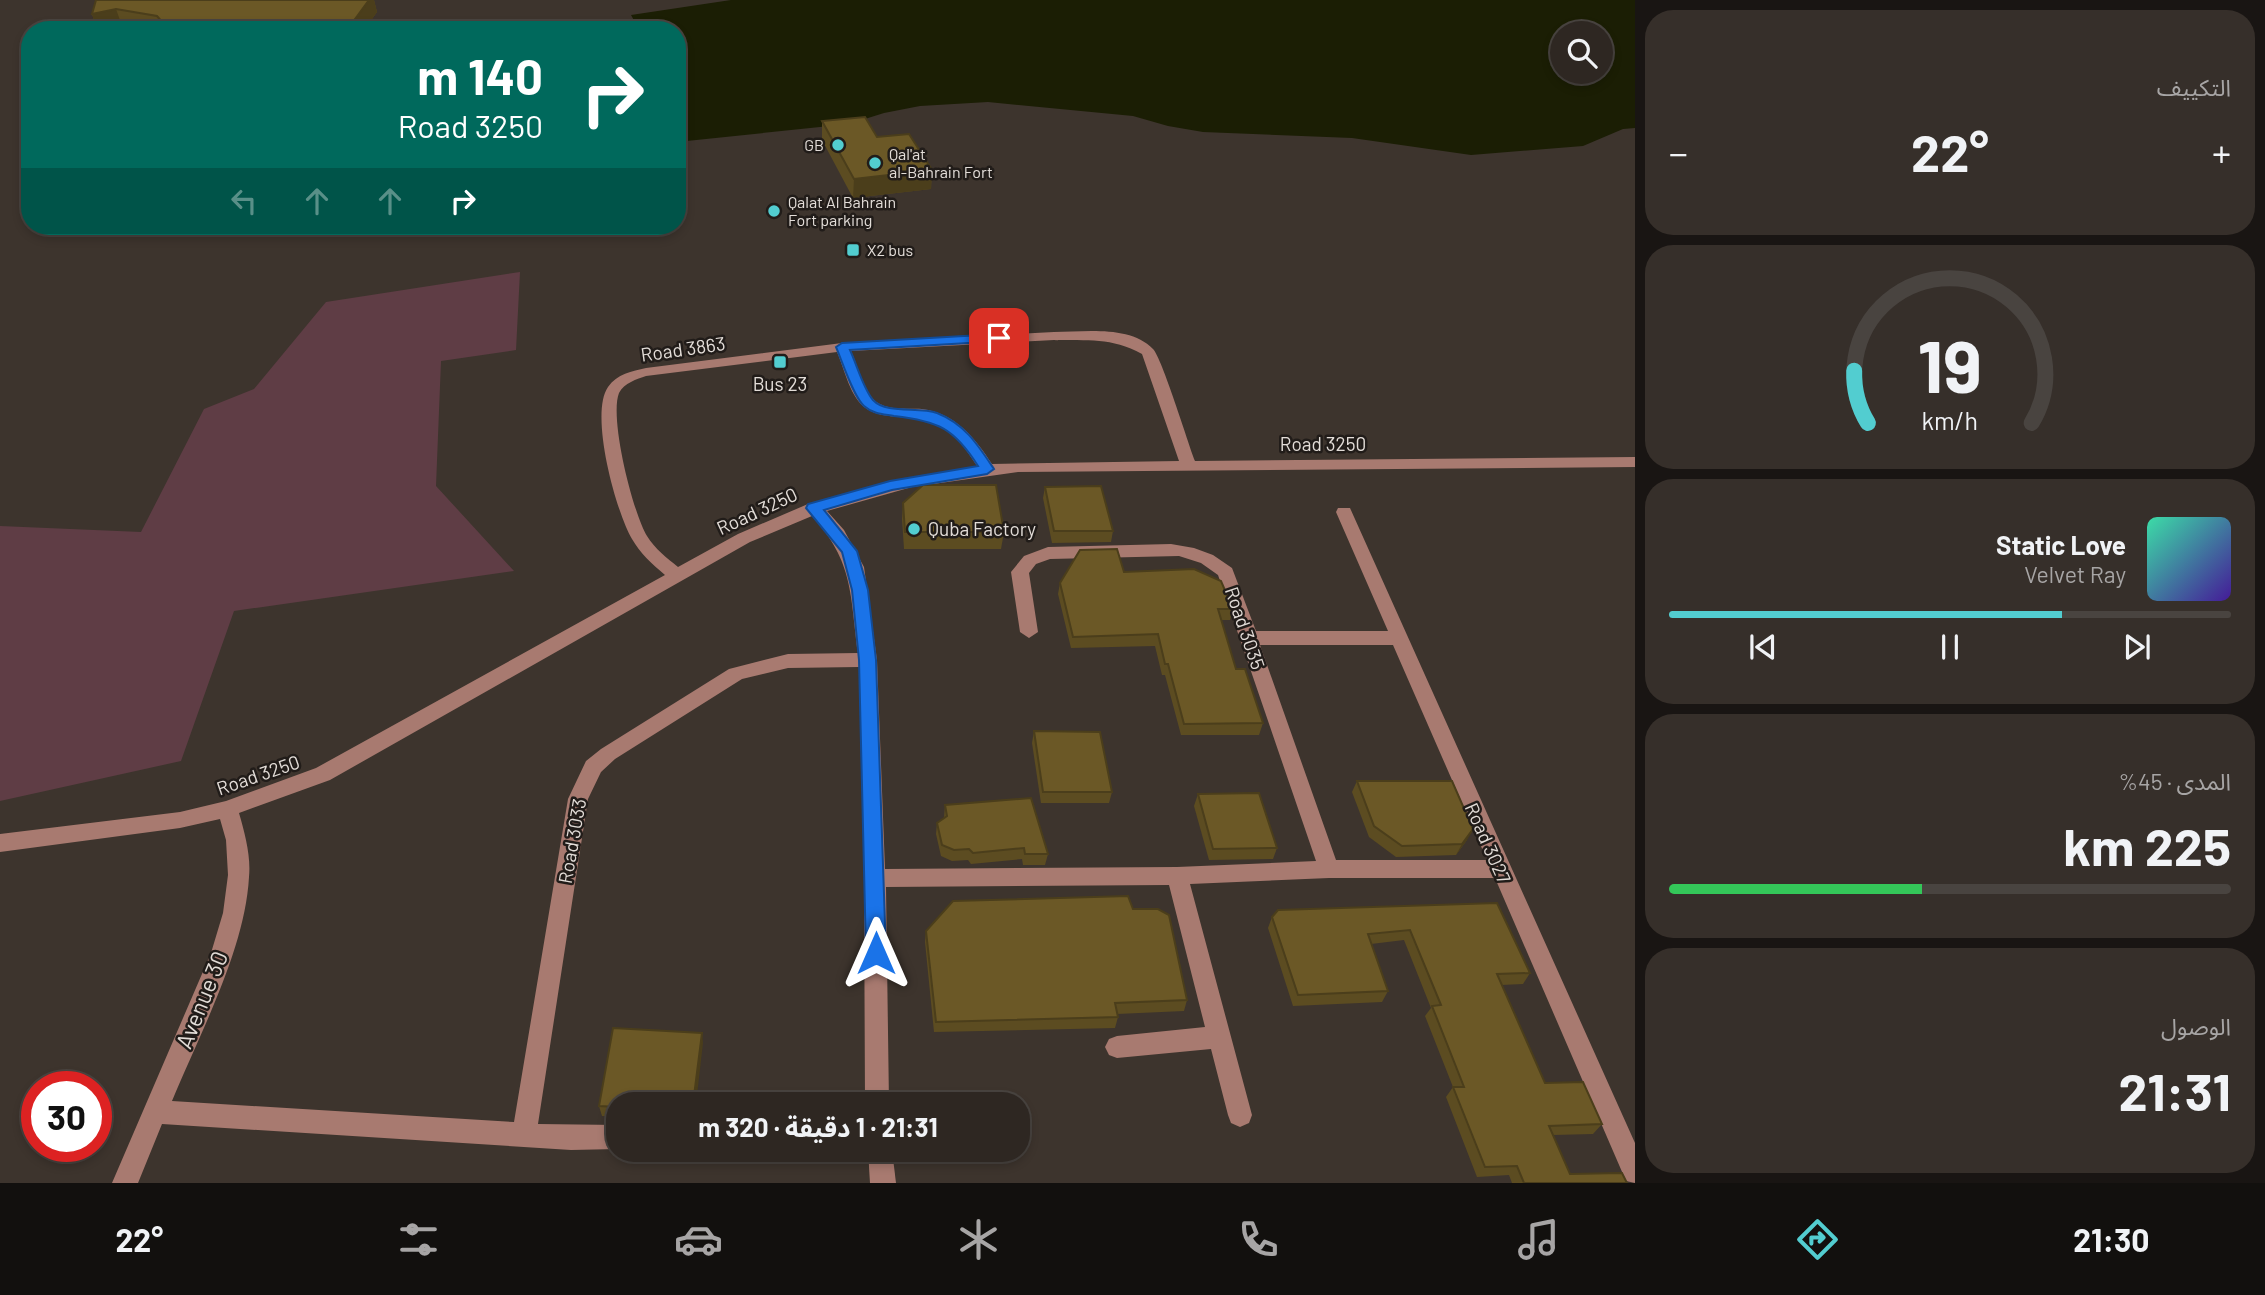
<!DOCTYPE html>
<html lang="ar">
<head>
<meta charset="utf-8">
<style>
	body { margin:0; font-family:Barlow,"Noto Sans Arabic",sans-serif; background:#362f2a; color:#f1f3f6; direction:rtl; height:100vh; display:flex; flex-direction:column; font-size:26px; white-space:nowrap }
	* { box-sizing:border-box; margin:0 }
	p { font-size:23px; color:#a7a5a5 }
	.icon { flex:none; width:38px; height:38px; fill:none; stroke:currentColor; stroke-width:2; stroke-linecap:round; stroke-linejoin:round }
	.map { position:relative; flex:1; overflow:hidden; direction:ltr }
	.drawer { display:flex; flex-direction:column; gap:10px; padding:10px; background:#191513; width:630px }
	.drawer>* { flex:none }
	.hud { position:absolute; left:21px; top:21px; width:665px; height:214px; border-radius:28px; box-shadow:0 4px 10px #0003,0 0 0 2px #494440; direction:rtl; background:#00695c; color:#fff; overflow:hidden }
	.tools { position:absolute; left:1550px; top:21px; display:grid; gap:14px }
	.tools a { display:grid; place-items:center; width:63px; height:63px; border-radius:50%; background:#2e2722; box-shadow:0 4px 10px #0003,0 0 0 2px #494440; font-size:35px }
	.speed { position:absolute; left:21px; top:1071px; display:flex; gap:14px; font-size:35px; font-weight:700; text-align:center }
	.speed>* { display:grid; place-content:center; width:91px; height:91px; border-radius:50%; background:#2e2722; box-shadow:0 4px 10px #0003,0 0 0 2px #494440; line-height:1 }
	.speed .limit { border:10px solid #d22; background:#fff; color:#111 }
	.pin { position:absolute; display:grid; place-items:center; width:60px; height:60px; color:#fff; margin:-30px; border-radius:14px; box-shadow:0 4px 10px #0006 }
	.me { position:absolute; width:77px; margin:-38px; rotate:0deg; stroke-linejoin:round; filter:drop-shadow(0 0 5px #0008) }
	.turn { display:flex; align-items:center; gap:24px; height:147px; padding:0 28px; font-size:32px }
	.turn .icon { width:91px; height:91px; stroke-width:2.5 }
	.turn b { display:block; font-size:49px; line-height:60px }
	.lanes { display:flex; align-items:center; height:66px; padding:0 28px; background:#0003; justify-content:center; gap:35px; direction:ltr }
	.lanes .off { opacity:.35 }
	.big { font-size:52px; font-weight:700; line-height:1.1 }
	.drawer .card { flex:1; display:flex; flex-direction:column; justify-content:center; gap:10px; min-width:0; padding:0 24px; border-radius:28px; background:#362f2a }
	.drawer .dial { align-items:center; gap:0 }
	.dial svg { height:182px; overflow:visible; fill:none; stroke:#494440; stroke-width:7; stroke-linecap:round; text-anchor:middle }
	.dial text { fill:#f1f3f6; stroke:none }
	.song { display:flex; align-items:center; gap:21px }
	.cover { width:84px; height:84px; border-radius:10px; background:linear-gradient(135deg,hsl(160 70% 55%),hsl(260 70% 35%)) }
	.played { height:7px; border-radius:4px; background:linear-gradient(90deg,#52cdd0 70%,#494440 70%) }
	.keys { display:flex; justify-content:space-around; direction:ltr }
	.heat { display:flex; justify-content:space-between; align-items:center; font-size:38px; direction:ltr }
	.charge { height:10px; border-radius:5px; background:linear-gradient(90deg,#34c759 45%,#494440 0) }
	.trip { position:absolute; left:606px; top:1092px; width:424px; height:70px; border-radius:28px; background:#2e2722; box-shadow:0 4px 10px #0003,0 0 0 2px #494440; font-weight:700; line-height:70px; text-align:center; direction:rtl }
	.tab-bar { display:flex; height:112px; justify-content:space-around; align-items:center; background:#12100e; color:#a7a5a5 }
	.tab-bar .icon { width:49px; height:49px }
	.tab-bar .current { color:#52cdd0 }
	.tab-bar b { font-size:32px; color:#f1f3f6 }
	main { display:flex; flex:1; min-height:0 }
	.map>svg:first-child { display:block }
</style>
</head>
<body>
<main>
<section class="drawer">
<div class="card"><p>التكييف</p>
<div class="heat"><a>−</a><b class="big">22°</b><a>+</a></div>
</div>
<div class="card dial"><svg viewBox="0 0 100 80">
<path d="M14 69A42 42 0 1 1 86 69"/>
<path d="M14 69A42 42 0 0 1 8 46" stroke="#52cdd0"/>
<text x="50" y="56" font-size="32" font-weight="700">19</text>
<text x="50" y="72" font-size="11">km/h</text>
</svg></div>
<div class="card">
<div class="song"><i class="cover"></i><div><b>Static Love</b><p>Velvet Ray</p></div></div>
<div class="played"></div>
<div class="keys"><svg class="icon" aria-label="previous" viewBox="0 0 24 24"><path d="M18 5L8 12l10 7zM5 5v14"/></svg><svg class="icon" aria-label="pause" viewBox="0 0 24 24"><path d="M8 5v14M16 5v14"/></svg><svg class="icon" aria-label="next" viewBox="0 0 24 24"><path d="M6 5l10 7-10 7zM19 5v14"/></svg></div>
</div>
<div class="card"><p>المدى · 45%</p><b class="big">225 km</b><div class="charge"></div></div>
<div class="card"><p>الوصول</p><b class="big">21:31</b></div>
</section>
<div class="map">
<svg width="1635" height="1183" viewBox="0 0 1635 1183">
	<rect width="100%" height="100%" fill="#3d342d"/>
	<!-- green -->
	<path fill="#5f3d45" d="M520,272L516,350L441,361L436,486L514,571L234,611L181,761L0,801V526L141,532L204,409L254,389L326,302Z"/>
	<!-- water -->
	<path fill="#1b1e04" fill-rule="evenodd" d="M731,0H1635V128L1623,129L1583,146L1471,155L1352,138L1203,132L1168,126L1133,116L988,102L920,106L884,113L849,124L677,142V30H646L661,25L636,24L631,15ZM1563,33H1601V72H1563Z"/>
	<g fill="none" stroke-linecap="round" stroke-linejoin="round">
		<!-- minor -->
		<g fill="#a87a70" fill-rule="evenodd">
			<path d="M1054,332C1084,332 1130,325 1153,349C1162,358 1188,443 1195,461L1635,457V467L1018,472L912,487L827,511L844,530L864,567L877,660L885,869L1177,867L1316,861L1218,575L1201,563L1179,556L1050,559L1036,564L1029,573L1038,632L1029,638L1020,632L1011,572L1024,556L1048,547L1171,544L1194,548L1213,555L1232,568L1256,631H1388L1336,512L1338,508H1350L1635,1143V1183L1626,1181L1495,878H1329L1190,884L1252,1115L1249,1123L1240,1127L1231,1123L1228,1115L1211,1049L1117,1058L1109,1055L1105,1047L1109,1039L1117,1036L1205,1027L1169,885L886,887L889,1104H865L864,878L859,667L788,668L742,679L615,759L601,772L588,799L538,1124L618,1125V1149L571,1150L162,1124L138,1183H112L211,953L223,913L228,875L226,840L220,819L180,828L0,852V834L180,812L226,801L316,768L665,575C652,564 640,553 632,539C616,512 589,414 608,387C617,374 632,371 646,368L842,343ZM1054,340C1088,341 1111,337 1142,354L1179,461L992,464C975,438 955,413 922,409C906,408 886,411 874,400C862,388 858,366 851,351ZM837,352C845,370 850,398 867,409C876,415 889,416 899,417C942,420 954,430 977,466L912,477L808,504L738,534L678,567C667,558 655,549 647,536C633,513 609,418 619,393C624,383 637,379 646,376ZM812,516C854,562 850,595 858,653L788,654L729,669L601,749L586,761L568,799L514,1122L172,1101C200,1033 245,950 249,877C251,856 245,834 239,813L330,780L750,542ZM1260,645H1393L1487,860H1336Z"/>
			<path d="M868,1150H892L896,1183H870Z"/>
		</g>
	</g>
	<!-- wall -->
	<g fill="#5c4c21">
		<path d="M96,0H374L377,12L364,30H143L122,26L106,30H97L92,14Z"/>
		<path d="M822,121L877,137L932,170L931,189L853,198L822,140Z"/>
		<path d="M1045,487L1113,531L1111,542L1052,543L1043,498Z"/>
		<path d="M903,503L1004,532L1001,549H904L902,519Z"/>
		<path d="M1124,572L1233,609L1230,620H1221L1236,669L1263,723L1259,735H1181L1165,675H1162L1155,646L1071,648L1058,594L1060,583Z"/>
		<path d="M1034,731L1112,792L1109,803H1041L1032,743Z"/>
		<path d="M1357,781L1467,840L1456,855L1396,857L1369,837L1352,792Z"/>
		<path d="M1198,794L1277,848L1273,859L1209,860L1194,806Z"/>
		<path d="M945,805L1048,854L1045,865H1023L1022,859L971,864L968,860L952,861L941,856L936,834L937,823L944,818Z"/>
		<path d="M1497,903L1530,973L1523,984L1501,985L1545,1083L1602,1124L1593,1134L1553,1135L1570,1174L1627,1183H1512L1509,1175L1477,1177L1446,1097L1453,1087L1425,1016L1431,1008L1404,940L1371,944L1388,991L1382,1002L1293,1006L1268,928L1272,917Z"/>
		<path d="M1133,909L1187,1000L1184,1011L1117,1014L1118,1017L1115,1028L934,1032L925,942L926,931Z"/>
		<path d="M703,1043L618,1104V1117L602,1116L599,1106Z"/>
	</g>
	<!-- shaded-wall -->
	<g fill="#4b3e1b">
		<path d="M369,0H374L377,12L364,30H347Z"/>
		<path d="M116,9L122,26L106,30H97L92,14Z"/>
		<path d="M932,170L931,189L853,198L854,179Z"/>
		<path d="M1473,829L1467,840L1456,855L1462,844Z"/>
		<path d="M702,1033L703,1043L696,1104H693Z"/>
	</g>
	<!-- building -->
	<g fill="#6b5826" stroke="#4b3e1b" stroke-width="2">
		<path d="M96,0H369L347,30H197L163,23L157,16L116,9L92,14Z"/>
		<path d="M865,117L877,137L909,134L932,170L854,179L822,121Z"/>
		<path d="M923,485H996L1004,532H905L903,503Z"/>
		<path d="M1101,486L1113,531H1054L1045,487Z"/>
		<path d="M1117,549L1124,572L1194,569L1221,581L1233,609H1218L1236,669H1245L1263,723L1184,724L1168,664H1165L1158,634L1073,637L1060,583L1080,550Z"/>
		<path d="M1034,731L1100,732L1112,792H1043Z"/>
		<path d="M1357,781H1452L1473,829L1462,844L1402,846L1374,826Z"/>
		<path d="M1259,793L1277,848L1213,849L1198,794Z"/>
		<path d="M1031,798L1048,854H1025L1024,848L973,853L969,849L954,850L942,845L937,823L947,816L945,805Z"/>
		<path d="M1128,896L1133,909H1158L1169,915L1187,1000L1115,1003L1118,1017L936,1022L926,931L953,901Z"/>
		<path d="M1497,903L1530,973L1497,974L1545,1083L1583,1082L1602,1124L1549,1126L1570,1174L1622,1173L1627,1183H1524L1517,1166L1485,1167L1453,1087H1464L1432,1006L1441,1005L1410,930L1368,934L1388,991L1298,995L1272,917L1278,910Z"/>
		<path d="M613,1028L702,1033L693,1104H618V1107L599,1106Z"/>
	</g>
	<!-- route -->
	<path fill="#1a73e8" stroke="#114b97" stroke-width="2" d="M999,334L1005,338L1003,341L850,350C857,365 863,388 873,400C887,415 919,406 937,413C965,424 978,445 994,469L987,474L892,490L824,510L857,551L868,590L876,660L886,953L883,960L876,962L869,960L866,953L859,660L852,590L842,552L806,508L808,504L890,481L978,466C954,428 938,421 894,416C883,414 873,414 864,406C853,396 842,361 836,347L842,343Z"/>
	<!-- markers -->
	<g fill="#52cdd0" stroke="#211c19" stroke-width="2.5">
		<circle cx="838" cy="145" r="7"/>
		<circle cx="875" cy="163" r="7"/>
		<circle cx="774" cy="211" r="7"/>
		<rect x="846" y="243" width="14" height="14" rx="3.5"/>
		<rect x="773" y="355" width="14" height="14" rx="3.5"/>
		<circle cx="914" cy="529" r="7"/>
	</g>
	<g text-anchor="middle" stroke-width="5" stroke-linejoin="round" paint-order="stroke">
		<!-- far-poi labels -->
		<g font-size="16" fill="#e3ddd8" stroke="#211c19" text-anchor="start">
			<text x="824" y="151" text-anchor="end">GB</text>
			<text x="889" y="160">Qal'at<tspan x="889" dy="18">al-Bahrain Fort</tspan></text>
			<text x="788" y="208">Qalat Al Bahrain<tspan x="788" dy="18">Fort parking</tspan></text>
			<text x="867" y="256">X2 bus</text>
		</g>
		<!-- street labels -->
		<g font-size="19" fill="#e3ddd8" stroke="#211c19">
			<text transform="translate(683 349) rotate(-8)" y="7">Road 3863</text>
			<text x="1323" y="451">Road 3250</text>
			<text transform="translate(757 511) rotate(-25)" y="7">Road 3250</text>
			<text transform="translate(1245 628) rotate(71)" y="7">Road 3035</text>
			<text transform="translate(258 775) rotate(-19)" y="7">Road 3250</text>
			<text transform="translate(572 841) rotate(-80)" y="7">Road 3033</text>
			<text transform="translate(1488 843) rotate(66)" y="7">Road 3027</text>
		</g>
		<!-- poi labels -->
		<g font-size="19" fill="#e3ddd8" stroke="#211c19">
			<text x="780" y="391">Bus 23</text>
			<text x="928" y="536" text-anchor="start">Quba Factory</text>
		</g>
		<!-- near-street labels -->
		<g font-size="23" fill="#e3ddd8" stroke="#211c19">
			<text transform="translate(202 1000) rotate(-68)" y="8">Avenue 30</text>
		</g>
	</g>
</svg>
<div class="tools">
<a><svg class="icon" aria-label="search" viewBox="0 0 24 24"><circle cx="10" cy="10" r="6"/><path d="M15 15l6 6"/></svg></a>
</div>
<div class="speed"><div class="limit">30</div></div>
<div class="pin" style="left:999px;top:338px;background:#d93025"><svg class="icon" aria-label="arrive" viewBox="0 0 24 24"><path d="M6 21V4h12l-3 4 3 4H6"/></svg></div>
<svg class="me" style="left:876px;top:953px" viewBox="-20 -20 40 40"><path d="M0-17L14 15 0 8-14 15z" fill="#1a73e8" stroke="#fff" stroke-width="4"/></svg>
<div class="trip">21:31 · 1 دقيقة · 320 m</div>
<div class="hud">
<div class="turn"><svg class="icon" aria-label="right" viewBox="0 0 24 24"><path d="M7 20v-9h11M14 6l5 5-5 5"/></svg><div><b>140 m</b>Road 3250</div></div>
<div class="lanes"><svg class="icon off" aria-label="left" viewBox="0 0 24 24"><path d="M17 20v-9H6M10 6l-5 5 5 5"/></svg><svg class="icon off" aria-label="ahead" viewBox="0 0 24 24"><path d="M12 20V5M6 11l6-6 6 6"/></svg><svg class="icon off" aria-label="ahead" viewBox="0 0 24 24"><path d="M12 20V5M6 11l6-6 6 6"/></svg><svg class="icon" aria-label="right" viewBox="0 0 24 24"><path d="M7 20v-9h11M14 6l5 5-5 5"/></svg></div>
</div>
</div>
</main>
<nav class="tab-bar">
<b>21:30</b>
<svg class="icon current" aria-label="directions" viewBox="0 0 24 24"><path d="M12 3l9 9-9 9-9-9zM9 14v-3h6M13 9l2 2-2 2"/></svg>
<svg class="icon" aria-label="music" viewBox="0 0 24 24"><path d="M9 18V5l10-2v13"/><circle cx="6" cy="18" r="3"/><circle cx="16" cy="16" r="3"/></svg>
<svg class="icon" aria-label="phone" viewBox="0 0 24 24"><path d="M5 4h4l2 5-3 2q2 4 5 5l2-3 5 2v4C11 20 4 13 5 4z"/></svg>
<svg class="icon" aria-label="climate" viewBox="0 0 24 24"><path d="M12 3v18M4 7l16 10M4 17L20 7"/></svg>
<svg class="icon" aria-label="car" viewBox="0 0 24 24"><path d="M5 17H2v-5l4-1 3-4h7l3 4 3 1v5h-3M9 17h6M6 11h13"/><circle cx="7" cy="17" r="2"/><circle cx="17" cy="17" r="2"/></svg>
<svg class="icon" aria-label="filters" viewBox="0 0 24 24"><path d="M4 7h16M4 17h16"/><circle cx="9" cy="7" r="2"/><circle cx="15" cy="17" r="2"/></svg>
<b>22°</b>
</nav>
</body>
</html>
